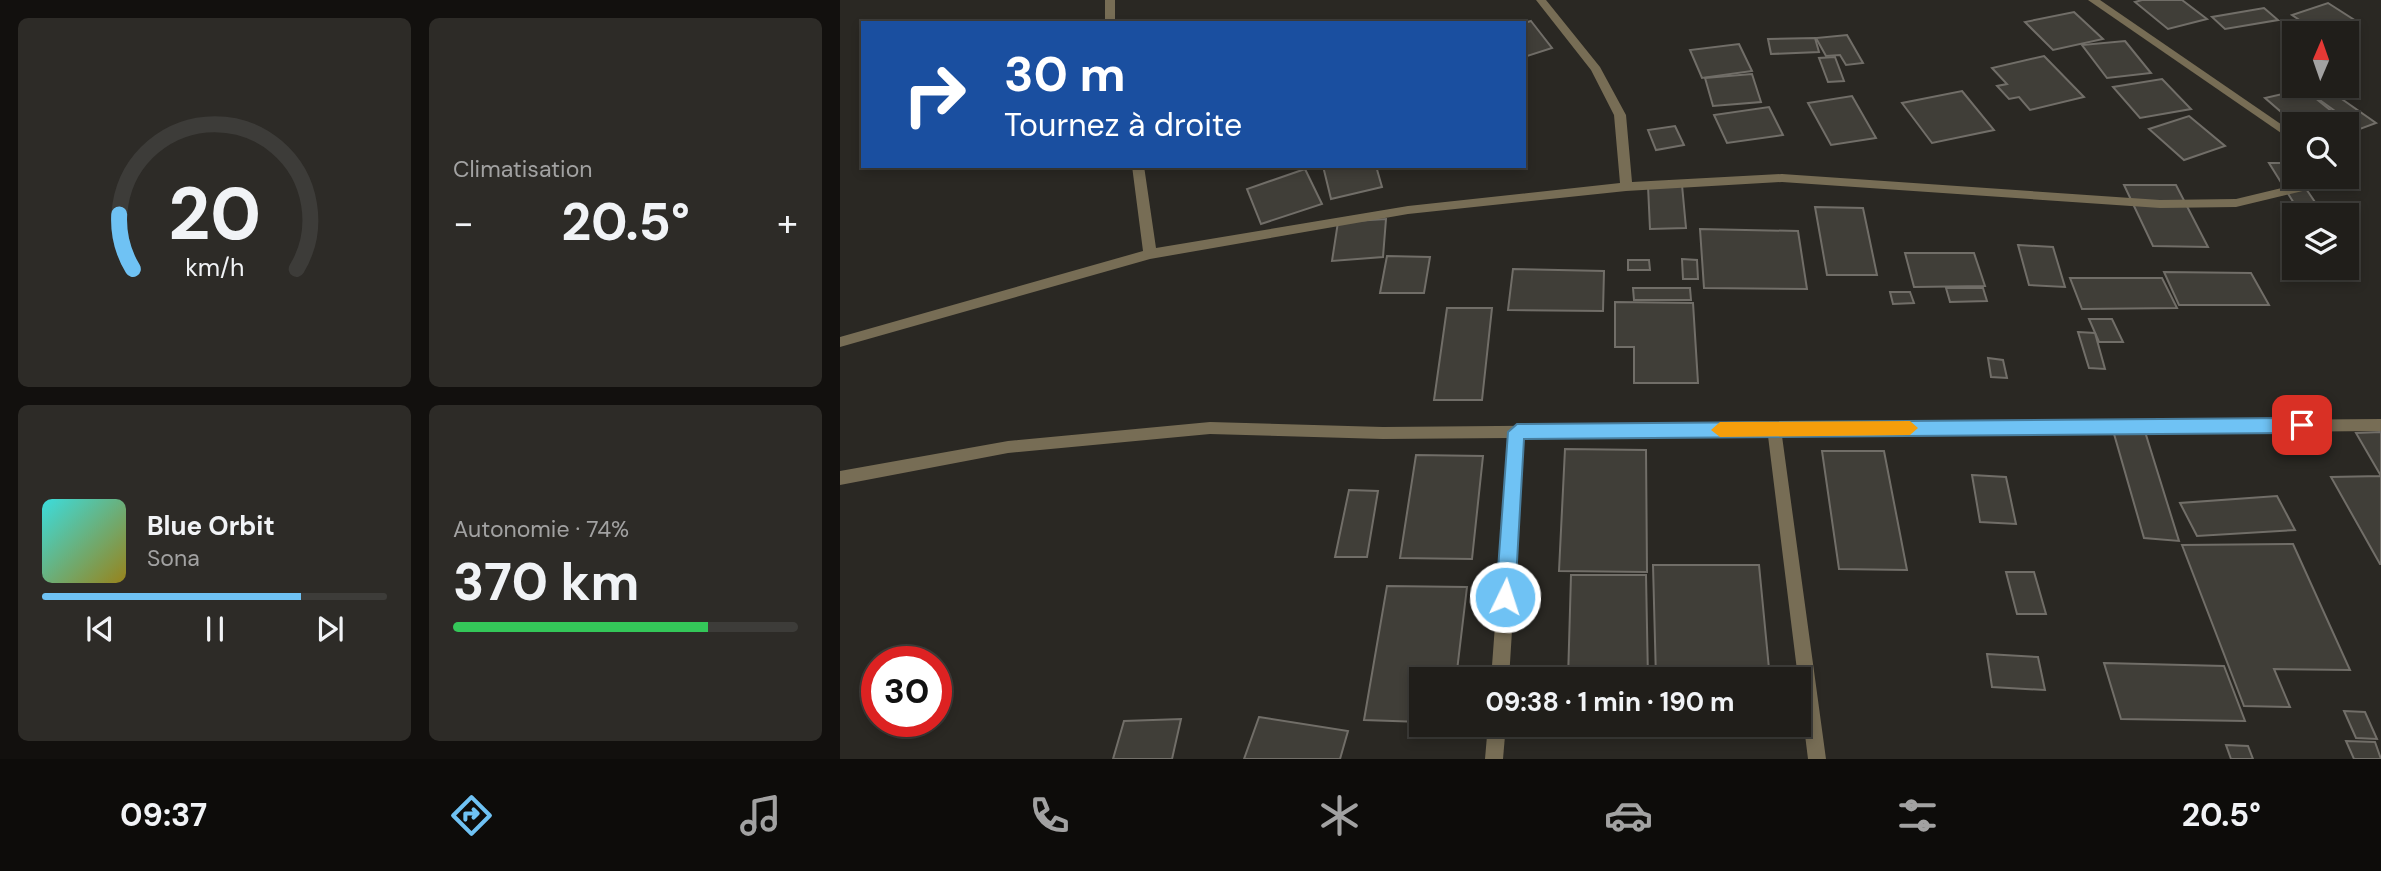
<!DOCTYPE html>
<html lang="fr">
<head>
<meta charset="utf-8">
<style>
	body { margin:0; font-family:"DM Sans",sans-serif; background:#2d2b27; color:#f1f3f6; height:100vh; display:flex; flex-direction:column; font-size:26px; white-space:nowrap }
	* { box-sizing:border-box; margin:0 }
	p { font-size:23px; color:#a2a2a2 }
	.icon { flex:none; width:38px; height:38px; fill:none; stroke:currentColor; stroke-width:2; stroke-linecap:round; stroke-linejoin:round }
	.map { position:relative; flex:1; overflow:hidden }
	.panel { display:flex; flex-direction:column; gap:18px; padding:18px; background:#12100e; width:840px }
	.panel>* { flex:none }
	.banner { position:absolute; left:21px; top:21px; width:665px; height:147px; border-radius:0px; box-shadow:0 4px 10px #0003,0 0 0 2px #3d3c39; background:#1a4fa0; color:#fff; overflow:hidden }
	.needle { width:46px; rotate:2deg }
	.controls { position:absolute; left:1442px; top:21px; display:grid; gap:14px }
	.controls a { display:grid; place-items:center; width:77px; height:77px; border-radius:0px; background:#201e1a; box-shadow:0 4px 10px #0003,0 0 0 2px #3d3c39; font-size:35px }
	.speed { position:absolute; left:21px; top:646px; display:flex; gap:14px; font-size:35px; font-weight:700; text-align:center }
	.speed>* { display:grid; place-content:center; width:91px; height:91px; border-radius:50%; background:#201e1a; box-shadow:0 4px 10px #0003,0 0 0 2px #3d3c39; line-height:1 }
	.speed .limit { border:10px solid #d22; background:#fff; color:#111 }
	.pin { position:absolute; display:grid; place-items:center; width:60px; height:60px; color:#fff; margin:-30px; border-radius:14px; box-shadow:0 4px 10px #0006 }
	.me { position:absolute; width:77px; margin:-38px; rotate:4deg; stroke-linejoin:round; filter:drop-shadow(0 0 5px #0008) }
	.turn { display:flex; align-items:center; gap:24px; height:147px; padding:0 28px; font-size:32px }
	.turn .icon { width:91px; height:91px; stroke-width:2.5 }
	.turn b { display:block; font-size:49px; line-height:60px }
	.big { font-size:52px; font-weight:700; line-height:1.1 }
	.panel .tile { flex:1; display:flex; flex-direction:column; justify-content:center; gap:10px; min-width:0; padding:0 24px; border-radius:10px; background:#2d2b27 }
	.panel .dial { align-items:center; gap:0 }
	.dial svg { height:182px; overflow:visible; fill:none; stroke:#3d3c39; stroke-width:7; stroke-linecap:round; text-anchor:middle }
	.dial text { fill:#f1f3f6; stroke:none }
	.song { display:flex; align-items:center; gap:21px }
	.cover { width:84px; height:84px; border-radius:10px; background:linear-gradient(135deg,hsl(180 70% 55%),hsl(50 70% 35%)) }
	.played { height:7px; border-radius:4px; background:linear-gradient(90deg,#6fc2f4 75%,#3d3c39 75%) }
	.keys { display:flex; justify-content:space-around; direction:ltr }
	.heat { display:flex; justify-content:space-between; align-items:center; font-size:38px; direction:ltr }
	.charge { height:10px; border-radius:5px; background:linear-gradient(90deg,#34c759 74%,#3d3c39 0) }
	.panel .tiles { flex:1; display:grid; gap:18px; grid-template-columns:repeat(2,1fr) }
	.trip { position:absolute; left:569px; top:667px; width:402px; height:70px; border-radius:0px; background:#201e1a; box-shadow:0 4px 10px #0003,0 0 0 2px #3d3c39; font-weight:700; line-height:70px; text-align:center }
	.tab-bar { display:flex; height:112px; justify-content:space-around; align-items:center; background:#0d0c0a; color:#a2a2a2 }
	.tab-bar .icon { width:49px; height:49px }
	.tab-bar .selected { color:#6fc2f4 }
	.tab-bar b { font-size:32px; color:#f1f3f6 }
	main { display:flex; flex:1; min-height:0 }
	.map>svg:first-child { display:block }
</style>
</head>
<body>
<main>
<section class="panel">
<div class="tiles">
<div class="tile dial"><svg viewBox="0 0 100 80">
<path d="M14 69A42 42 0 1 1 86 69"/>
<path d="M14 69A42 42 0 0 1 8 45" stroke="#6fc2f4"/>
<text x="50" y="56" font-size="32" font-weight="700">20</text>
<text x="50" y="72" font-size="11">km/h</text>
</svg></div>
<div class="tile"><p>Climatisation</p>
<div class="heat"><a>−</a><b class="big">20.5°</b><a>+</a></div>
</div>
<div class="tile">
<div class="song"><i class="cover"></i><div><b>Blue Orbit</b><p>Sona</p></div></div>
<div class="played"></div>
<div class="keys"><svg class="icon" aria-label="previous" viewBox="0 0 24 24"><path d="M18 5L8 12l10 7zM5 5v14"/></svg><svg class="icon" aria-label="pause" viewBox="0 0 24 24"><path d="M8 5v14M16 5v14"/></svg><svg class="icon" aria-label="next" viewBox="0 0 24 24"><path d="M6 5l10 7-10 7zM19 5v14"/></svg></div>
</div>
<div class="tile"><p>Autonomie · 74%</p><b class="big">370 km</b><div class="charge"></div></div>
</div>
</section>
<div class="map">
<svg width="1541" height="759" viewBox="0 0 1541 759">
	<rect width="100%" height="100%" fill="#2a2823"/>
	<!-- building -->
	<g fill="#403e38" stroke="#716e68" stroke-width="2">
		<path d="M1302,0H1342L1367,19L1328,29L1295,2Z"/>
		<path d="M1488,3L1516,21L1479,33L1452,15Z"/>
		<path d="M1424,8L1438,20L1385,29L1372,17Z"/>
		<path d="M1234,12L1263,39L1213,50L1185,22Z"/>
		<path d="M691,21L712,48L684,57V23Z"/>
		<path d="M1007,35L1023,63L1006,65L1000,55L986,56L976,38Z"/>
		<path d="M975,38L979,52L931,54L928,39Z"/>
		<path d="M1285,41L1311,73L1267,78L1242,45Z"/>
		<path d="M899,44L912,71L862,78L850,50Z"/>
		<path d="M1204,56L1244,97L1190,110L1179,97L1169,99L1157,86L1167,84L1152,68Z"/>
		<path d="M995,57L1004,81L988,82L979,58Z"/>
		<path d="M912,74L921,102L873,106L865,78Z"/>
		<path d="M1322,79L1351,109L1300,118L1273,87Z"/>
		<path d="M1486,88L1536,123L1520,129L1470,93Z"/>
		<path d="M1464,89L1510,126L1455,124L1425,98Z"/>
		<path d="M1122,91L1154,130L1092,143L1062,103Z"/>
		<path d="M1012,96L1036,138L991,145L968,103Z"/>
		<path d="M929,107L943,135L887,143L874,115Z"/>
		<path d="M1349,116L1385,146L1344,160L1309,129Z"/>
		<path d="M835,126L844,145L816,150L808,130Z"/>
		<path d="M1429,163H1449L1454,177H1458L1479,208H1457Z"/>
		<path d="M483,166H536L542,187L491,199Z"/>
		<path d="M465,169L482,204L421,224L407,189Z"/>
		<path d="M842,185L846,228L810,229L808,186Z"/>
		<path d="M1284,185H1336L1368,247L1313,246Z"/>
		<path d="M975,207L1023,208L1037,275H987Z"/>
		<path d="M546,219L543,257L492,261L498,222Z"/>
		<path d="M860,229L958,231L967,289L864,288Z"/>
		<path d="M1178,245L1213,247L1225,287L1189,285Z"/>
		<path d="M1065,253H1134L1145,286L1074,287Z"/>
		<path d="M547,256L590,257L584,293H540Z"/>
		<path d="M842,259L857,260L858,279H843Z"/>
		<path d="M788,260H809L810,270H788Z"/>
		<path d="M673,269L764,271L763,311L668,310Z"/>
		<path d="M1324,272L1411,273L1429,305H1339Z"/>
		<path d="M1230,278H1322L1337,308L1242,309Z"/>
		<path d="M793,288H850L851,300H794Z"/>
		<path d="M1106,288H1143L1147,301L1110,302Z"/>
		<path d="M1050,292H1070L1074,303L1053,304Z"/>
		<path d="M775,302L853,303L858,383H794V347H775Z"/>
		<path d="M607,308H652L642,400H594Z"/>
		<path d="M1249,319H1272L1283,342H1259Z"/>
		<path d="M1238,332L1255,333L1265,369L1249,368Z"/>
		<path d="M1148,358L1163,360L1167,378L1151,377Z"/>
		<path d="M1270,420L1302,422L1339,541L1304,538Z"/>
		<path d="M1541,432V564H1540L1491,477L1541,476L1516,433Z"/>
		<path d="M725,449L806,450L807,572L719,571Z"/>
		<path d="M982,451H1044L1067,570L999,569Z"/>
		<path d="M576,455L643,456L632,559L560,558Z"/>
		<path d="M1132,475L1166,477L1176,524L1140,522Z"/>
		<path d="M509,490L538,491L527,557H495Z"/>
		<path d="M1437,496L1455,530L1357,536L1340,503Z"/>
		<path d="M1453,544L1510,670L1434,669L1450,707L1404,706L1342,545Z"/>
		<path d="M813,565H919L930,679H816Z"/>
		<path d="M1166,572H1194L1206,614H1177Z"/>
		<path d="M731,575H806L808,679H728Z"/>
		<path d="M547,586L627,587L616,679H581V722L524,720Z"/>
		<path d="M1147,654L1198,657L1205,690L1152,687Z"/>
		<path d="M1264,663L1384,666L1405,721L1281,719Z"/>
		<path d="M1504,711L1525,712L1537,739L1516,738Z"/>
		<path d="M419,717L508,731L500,759H404Z"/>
		<path d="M341,719L332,759H273L284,721Z"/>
		<path d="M1506,741L1535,742L1541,759H1514Z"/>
		<path d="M1386,745L1408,746L1413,759H1391Z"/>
	</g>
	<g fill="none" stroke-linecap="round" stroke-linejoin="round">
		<!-- street -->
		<g fill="#776d55" fill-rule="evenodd">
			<rect x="265" y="0" width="10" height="23"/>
			<path d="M696,0H706L760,67L786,115L792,182L942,174L1320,200L1396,199L1463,183L1468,177H1480L1471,189L1396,207L1320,208L942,182L786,191L568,214L310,259L0,347V337L303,251L292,166H304L316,248L568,206L780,183L774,115L751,70Z"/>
			<path d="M1248,0H1260L1454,133V142Z"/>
			<path d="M1541,419V431L942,436L986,759H968L928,436L684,438L669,679H651L669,438L543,439L370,434L168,453L0,485V471L168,441L370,422L543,427Z"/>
			<path d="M648,724H666L663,759H645Z"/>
		</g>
	</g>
	<!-- route -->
	<path fill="#6fc2f4" stroke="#487e9f" stroke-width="2" d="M1462,418L1470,425L1462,433L684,439L675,597L672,603L665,606L659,603L656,597L668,432L677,424Z"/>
	<!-- slow -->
	<path fill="#f59e0b" d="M1070,421L1078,428L1070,435L880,437L871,430L880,422Z"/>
</svg>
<div class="controls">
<a><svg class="needle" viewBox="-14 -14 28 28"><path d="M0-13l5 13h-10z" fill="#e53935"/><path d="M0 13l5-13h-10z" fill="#a2a2a2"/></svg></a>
<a><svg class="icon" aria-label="search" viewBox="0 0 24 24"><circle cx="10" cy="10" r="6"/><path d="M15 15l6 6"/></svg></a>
<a><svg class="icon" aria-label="layers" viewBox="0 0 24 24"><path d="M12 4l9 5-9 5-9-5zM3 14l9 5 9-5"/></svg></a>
</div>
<div class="speed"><div class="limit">30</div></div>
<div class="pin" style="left:1462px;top:425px;background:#d93025"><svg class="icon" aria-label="arrive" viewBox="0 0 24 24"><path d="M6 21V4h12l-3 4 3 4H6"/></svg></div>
<svg class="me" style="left:665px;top:597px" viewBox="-20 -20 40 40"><circle r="17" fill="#6fc2f4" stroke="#fff" stroke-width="3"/><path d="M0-11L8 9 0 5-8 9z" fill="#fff"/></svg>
<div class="trip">09:38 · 1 min · 190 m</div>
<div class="banner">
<div class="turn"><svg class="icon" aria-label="right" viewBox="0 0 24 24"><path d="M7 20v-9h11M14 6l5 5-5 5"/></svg><div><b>30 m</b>Tournez à droite</div></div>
</div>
</div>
</main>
<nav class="tab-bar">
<b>09:37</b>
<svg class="icon selected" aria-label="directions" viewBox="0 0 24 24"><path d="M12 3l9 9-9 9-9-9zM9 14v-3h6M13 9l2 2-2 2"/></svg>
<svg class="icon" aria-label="music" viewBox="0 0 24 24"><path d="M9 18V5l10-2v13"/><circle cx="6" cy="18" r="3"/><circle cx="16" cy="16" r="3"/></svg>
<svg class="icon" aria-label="phone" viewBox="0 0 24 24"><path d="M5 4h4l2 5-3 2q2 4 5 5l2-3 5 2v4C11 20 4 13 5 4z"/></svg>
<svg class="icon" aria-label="climate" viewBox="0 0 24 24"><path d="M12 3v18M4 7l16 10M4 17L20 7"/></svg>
<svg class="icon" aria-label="car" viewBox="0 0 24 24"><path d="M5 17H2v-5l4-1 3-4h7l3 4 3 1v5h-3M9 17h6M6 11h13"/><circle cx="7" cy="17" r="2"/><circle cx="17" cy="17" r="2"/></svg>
<svg class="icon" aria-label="filters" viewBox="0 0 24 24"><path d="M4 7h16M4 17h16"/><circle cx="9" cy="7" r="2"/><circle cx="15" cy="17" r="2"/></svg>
<b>20.5°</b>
</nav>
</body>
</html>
